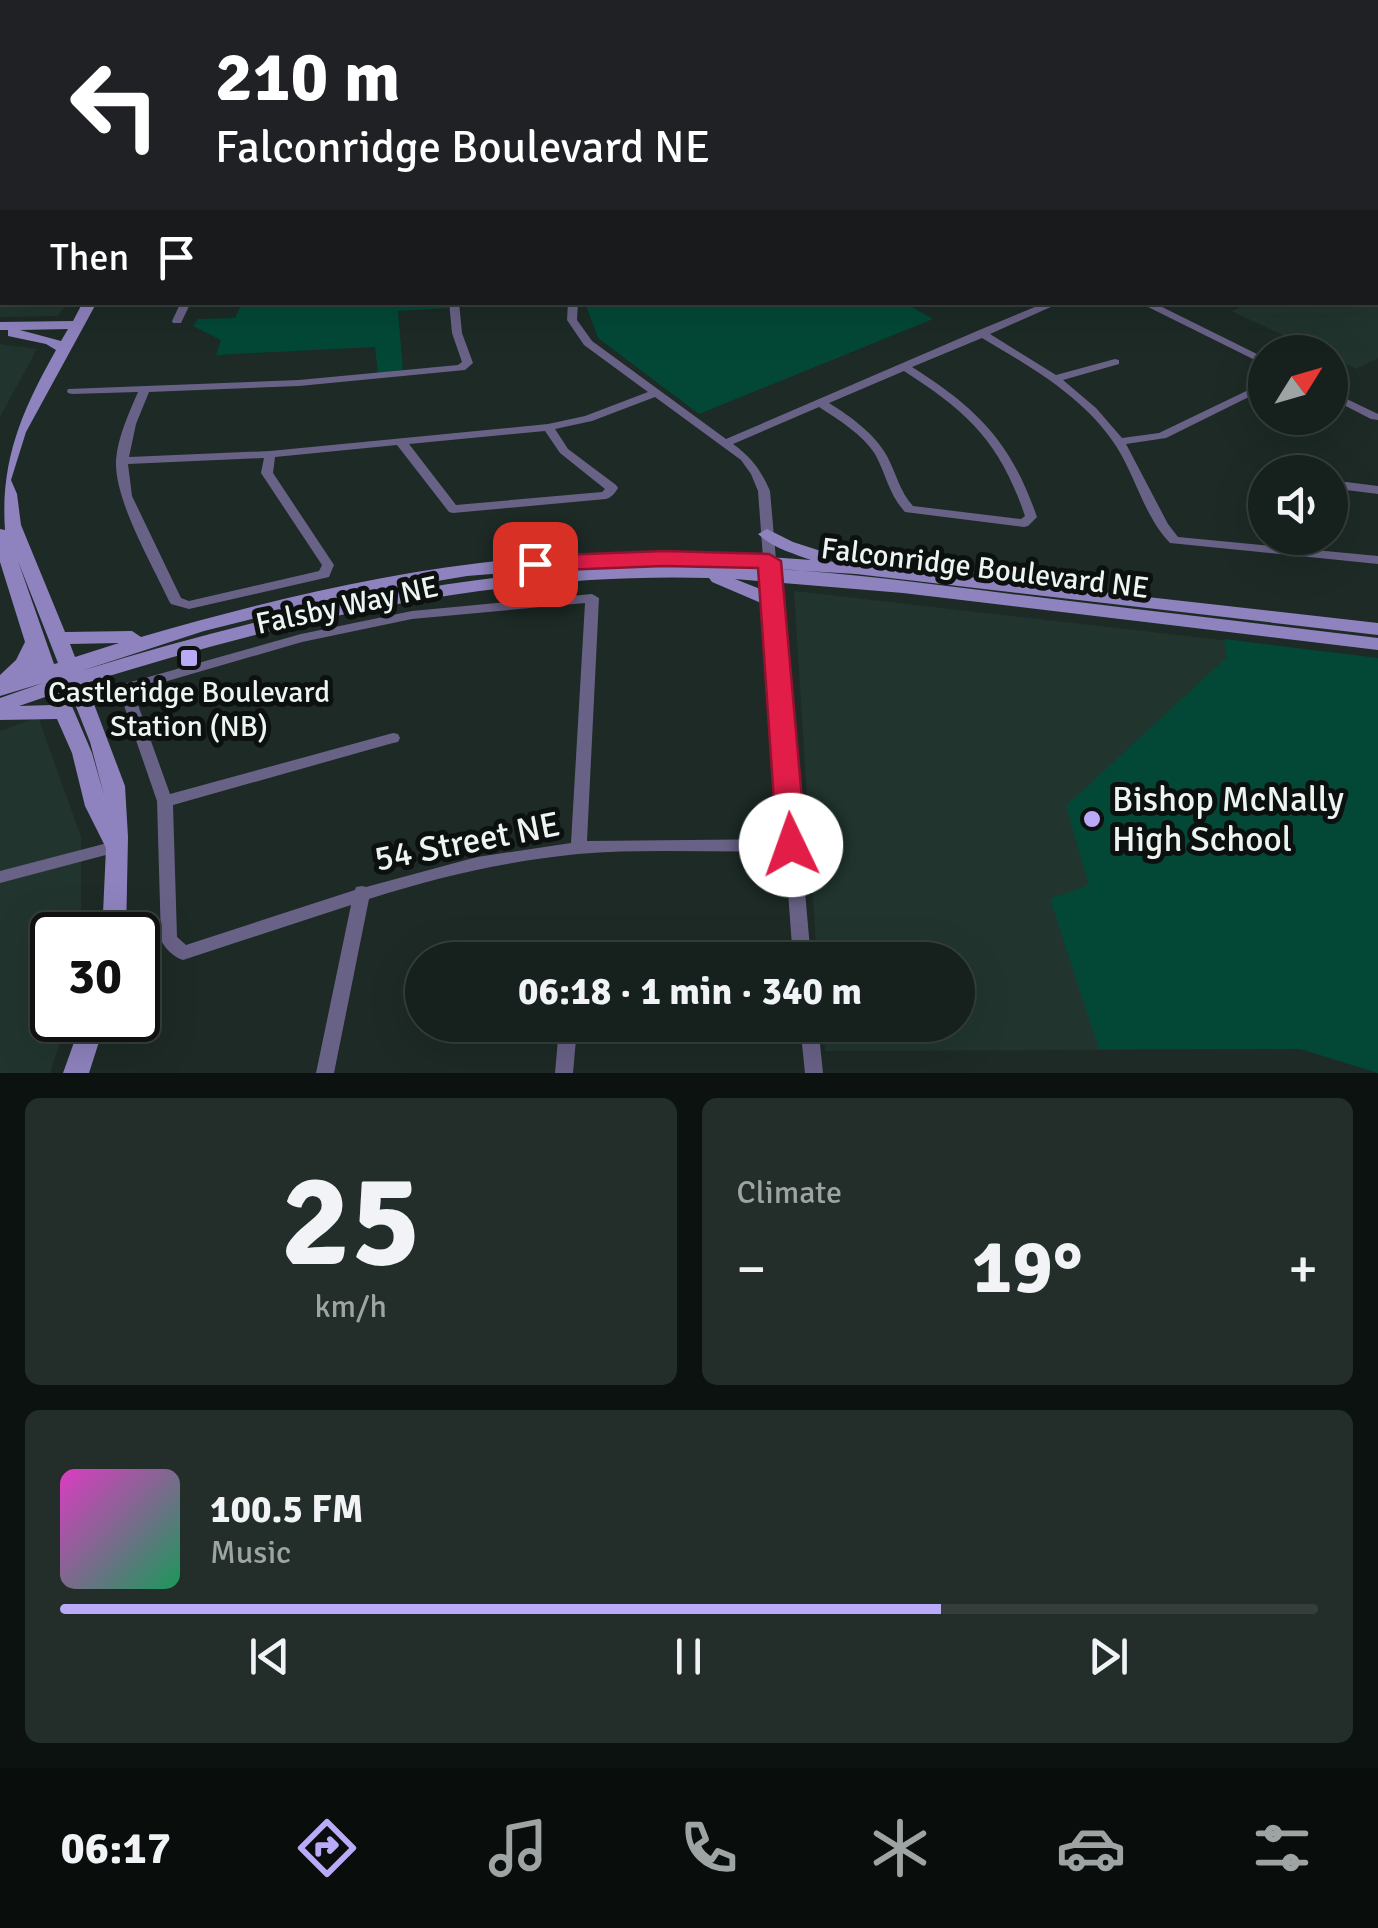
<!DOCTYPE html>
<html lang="en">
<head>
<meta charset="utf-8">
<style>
	body { margin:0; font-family:Signika,sans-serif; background:#232d29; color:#f1f3f6; height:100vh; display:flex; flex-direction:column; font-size:38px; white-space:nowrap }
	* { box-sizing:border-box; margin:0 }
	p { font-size:32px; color:#9ea3a3 }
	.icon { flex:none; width:55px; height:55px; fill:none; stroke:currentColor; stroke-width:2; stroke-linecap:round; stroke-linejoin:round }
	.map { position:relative; height:1073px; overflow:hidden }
	.sheet { display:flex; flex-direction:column; gap:25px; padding:25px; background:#0c120f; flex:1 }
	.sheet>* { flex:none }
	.guide { position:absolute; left:0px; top:0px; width:1380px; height:305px; box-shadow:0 10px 40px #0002,0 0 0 2px #353e3b; background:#202124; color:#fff; overflow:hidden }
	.needle { width:65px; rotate:53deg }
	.fabs { position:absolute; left:1248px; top:335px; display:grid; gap:20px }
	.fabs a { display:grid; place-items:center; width:100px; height:100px; border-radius:50%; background:#16201c; box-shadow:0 10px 40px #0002,0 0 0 2px #353e3b; font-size:50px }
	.speed { position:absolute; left:30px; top:912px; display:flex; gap:20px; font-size:50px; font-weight:700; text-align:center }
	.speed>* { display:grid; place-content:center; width:130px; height:130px; border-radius:50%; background:#16201c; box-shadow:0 10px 40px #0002,0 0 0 2px #353e3b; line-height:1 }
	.speed .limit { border:5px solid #111; border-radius:15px; background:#fff; color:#111 }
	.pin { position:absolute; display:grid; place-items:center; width:85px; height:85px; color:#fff; margin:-42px; border-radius:20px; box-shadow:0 5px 15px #0006 }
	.me { position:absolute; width:110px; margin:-55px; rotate:357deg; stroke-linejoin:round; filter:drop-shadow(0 0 8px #0008) }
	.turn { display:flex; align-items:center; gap:35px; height:210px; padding:0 50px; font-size:45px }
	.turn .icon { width:130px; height:130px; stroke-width:2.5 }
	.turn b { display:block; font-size:70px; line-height:85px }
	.then { display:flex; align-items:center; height:95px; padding:0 50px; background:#0003; gap:20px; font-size:38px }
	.big { font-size:75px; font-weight:700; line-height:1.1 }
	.sheet .card { flex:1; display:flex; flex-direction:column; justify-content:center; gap:15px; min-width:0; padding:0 35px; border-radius:15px; background:#232d29 }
	.sheet .dial { align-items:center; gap:0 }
	.dial b { font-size:130px; line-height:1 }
	.song { display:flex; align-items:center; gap:30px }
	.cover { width:120px; height:120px; border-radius:15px; background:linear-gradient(135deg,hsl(310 70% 55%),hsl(150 70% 35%)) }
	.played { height:10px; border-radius:5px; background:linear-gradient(90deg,#b9abf7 70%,#353e3b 70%) }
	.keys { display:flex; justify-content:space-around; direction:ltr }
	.heat { display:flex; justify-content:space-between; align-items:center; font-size:55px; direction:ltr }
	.sheet .tiles { flex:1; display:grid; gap:25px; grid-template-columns:1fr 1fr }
	.card:last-child { grid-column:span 2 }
	.trip { position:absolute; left:405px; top:942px; width:570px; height:100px; border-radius:50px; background:#16201c; box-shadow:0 10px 40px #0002,0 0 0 2px #353e3b; font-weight:700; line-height:100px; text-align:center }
	.dock { display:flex; height:160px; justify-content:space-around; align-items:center; background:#090d0b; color:#9ea3a3 }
	.dock .icon { width:70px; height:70px }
	.dock .active { color:#b9abf7 }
	.dock b { font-size:45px; color:#f1f3f6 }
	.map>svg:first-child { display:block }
</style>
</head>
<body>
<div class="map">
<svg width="1378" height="1073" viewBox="0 0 1378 1073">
	<rect width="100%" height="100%" fill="#1d2a25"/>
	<!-- built -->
	<g fill="#21352e">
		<path d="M2,84V302L67,303L58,316L0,317Z"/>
		<path d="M1378,289V358L1356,369L1330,357V352H1320L1231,311L1250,303L1378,302Z"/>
		<path d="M0,344L37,349L0,417Z"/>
		<path d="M794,591L1378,658V1073L1300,1049L825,1051L823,1025H958V960H817Z"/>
		<path d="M38,717L81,837V916L79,935H52V1020H67L50,1073H0V731Z"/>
	</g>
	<!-- green -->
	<g fill="#034837">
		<path d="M0,0H368L373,2H2V45Z"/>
		<path d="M242,303H448V308L398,311L403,370L378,373L375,347L216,355L221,340L193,326L198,319L235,318Z"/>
		<path d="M585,303L903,302L933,319L699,414L598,338Z"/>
		<path d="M1224,639L1378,658V1073L1301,1049H1099L1050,899L1089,885L1066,806L1227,657Z"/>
	</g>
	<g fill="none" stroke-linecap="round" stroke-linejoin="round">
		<!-- street -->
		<g fill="#696287" fill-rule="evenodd">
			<path d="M619,0H625L624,2H618Z"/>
			<path d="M1063,0H1069L1070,2H1064Z"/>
			<path d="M1365,0H1371L1372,2H1366Z"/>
			<rect x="0" y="48" width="2" height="6"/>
			<rect x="0" y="88" width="2" height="4"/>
			<path d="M181,302H191L181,323H173L172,321Z"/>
			<path d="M449,302H459L462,333L473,363L465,370L299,386L149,392L136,424L129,457L270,451L548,424L585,416L648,392L584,345L567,320L568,302H578L577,320L592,341L726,439L977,331L1047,302H1062L990,334L1056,375L1115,359L1119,360V364L1063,380L1096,408L1122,438L1159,433L1265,382V389L1166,438L1126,444L1168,524L1178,537L1378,556V564L1170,543C1144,516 1136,477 1116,446C1084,397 1031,367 982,338L912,367C978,409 1011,442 1037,517L1028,526L1024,527L905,512C889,495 886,474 875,454C862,434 839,420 819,407L733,444C751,457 761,470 770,491L811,960H793L785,851C716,853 647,848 578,854C507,861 437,877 369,899L334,1073H316L351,905L183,960C174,957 165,949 161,940L157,801L118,688L120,685L301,634L412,611L592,594L599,598L587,841L784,839L758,491L751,474L741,460L655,397L592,421L555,429L568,449L616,485L618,488C615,493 612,497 606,499L453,513L449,512L397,445L275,457L273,473L334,565L329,577L189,609L171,604L169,601C152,564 114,500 116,460C118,436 129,413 138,392L72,394L68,393L67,391L68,389L299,380L458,365L462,362L452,333ZM904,371C968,412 1000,442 1025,516L1021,519L913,506C900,492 896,473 887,456C874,433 851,417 829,403ZM545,431L560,453L605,489L602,492L456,505L409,444ZM264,458L261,473L322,565L319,571L189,601L181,598L132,496L128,464ZM585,603L571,843L477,857L366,887L362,886L356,887L355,890L186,945L177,937L173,805L393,743L398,742L400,738L398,734L393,733L170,794L133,691L302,642L412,619Z"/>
			<path d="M1138,302H1152L1265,358V365Z"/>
			<path d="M1330,391L1378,414V420L1371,419L1330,398Z"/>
			<path d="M1330,480L1378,486V494L1330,488Z"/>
			<path d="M115,841L121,843L123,847L121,851L0,883V871Z"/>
			<path d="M800,1025H818L823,1073H805Z"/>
			<path d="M567,1031L573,1033L576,1039L573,1073H555L558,1039L561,1033Z"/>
		</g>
		<!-- secondary -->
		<g fill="#8e83be" fill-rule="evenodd">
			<path d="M766,0H776L778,2H768Z"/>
			<path d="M780,0H790L791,2H782Z"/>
			<path d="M83,302H97L26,432L11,480L17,494L21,525L65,632L132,631L141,637C271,599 402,568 537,557C628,551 720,553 811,560C792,553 773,548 758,534L767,529L793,542L827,553L830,557L827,561L1378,623V635L856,574L728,566L600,565L467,576L331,599L204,631L81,671C266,614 456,571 650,566C771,563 892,579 1011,594C1133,609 1256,623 1378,638V650L903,593L735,579L780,597L782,601L780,605H766L712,582L709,578C497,572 287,620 86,683L125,786L128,837L126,935H102L106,848L85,806L72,753L57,719L0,720V698L43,683L0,696V675L16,660L25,642L0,562V529L5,530C0,459 23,409 56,350L46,344L8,336V330H0V322L73,321ZM68,329L61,341L20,330ZM18,561L58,663L54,664ZM119,643L75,657L70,644ZM69,689L90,742L104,795L92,753L65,690ZM48,696L52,705L19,706Z"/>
			<path d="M82,1020H106L89,1073H63Z"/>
		</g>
	</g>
	<!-- shaded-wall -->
	<path fill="#2b3430" d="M2,67V82H0V68Z"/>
	<!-- route -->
	<path fill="#e11d48" stroke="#92132f" stroke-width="2.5" d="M664,551L769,554L781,561L806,845L801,853L791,856L781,853L777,845L758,568L664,566L535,571L523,564L535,556Z"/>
	<!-- markers -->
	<g fill="#b9abf7" stroke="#0c110f" stroke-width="4">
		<rect x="179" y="648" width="20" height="20" rx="5"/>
		<circle cx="1092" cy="819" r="10"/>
	</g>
	<g text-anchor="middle" stroke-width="10" stroke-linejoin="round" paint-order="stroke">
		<!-- street labels -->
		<g font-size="30" fill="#ecf5f1" stroke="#0c110f">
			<text transform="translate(985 568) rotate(7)" y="10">Falconridge Boulevard NE</text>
			<text transform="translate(347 605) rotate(-12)" y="10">Falsby Way NE</text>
		</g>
		<!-- poi labels -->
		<g font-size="30" fill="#ecf5f1" stroke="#0c110f">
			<text x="189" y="702">Castleridge Boulevard<tspan x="189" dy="34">Station (NB)</tspan></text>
		</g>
		<!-- near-poi labels -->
		<g font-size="35" fill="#ecf5f1" stroke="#0c110f" text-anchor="start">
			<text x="1112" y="811">Bishop McNally<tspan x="1112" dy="40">High School</tspan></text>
		</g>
		<!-- near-street labels -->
		<g font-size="35" fill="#ecf5f1" stroke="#0c110f">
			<text transform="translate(467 841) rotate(-11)" y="12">54 Street NE</text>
		</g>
	</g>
</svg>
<div class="fabs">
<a><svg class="needle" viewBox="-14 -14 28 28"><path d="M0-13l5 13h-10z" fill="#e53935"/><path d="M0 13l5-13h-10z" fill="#9ea3a3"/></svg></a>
<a><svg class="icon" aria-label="sound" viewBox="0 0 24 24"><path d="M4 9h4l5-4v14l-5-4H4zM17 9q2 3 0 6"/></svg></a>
</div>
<div class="speed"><div class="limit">30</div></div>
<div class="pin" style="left:535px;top:564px;background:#d93025"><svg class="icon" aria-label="arrive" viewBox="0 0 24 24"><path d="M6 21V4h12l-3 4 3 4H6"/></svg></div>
<svg class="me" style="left:791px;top:845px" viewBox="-20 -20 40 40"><circle r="19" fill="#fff"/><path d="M0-13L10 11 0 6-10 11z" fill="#e11d48"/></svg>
<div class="trip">06:18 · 1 min · 340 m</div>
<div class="guide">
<div class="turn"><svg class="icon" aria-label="left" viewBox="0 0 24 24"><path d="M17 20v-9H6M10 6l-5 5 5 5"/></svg><div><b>210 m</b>Falconridge Boulevard NE</div></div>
<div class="then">Then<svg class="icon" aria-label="arrive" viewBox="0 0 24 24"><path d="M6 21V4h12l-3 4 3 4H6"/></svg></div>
</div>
</div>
<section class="sheet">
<div class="tiles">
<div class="card dial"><b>25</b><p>km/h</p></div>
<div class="card"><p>Climate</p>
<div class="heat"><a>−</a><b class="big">19°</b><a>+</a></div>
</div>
<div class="card">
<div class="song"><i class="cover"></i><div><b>100.5 FM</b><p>Music</p></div></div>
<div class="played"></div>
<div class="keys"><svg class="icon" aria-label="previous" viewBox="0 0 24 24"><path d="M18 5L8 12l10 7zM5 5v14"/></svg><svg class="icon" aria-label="pause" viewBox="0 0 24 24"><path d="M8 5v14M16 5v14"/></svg><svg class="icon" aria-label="next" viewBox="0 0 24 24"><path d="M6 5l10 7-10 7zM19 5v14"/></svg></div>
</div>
</div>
</section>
<nav class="dock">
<b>06:17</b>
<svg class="icon active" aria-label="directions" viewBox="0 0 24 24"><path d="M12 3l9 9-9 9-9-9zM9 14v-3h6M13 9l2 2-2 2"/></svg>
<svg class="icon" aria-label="music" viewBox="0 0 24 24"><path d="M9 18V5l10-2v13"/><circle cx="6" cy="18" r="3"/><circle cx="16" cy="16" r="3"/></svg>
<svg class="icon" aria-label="phone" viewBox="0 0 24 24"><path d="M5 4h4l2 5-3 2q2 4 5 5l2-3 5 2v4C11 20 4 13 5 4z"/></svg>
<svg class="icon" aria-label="climate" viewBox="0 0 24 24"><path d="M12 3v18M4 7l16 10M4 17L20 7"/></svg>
<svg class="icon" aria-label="car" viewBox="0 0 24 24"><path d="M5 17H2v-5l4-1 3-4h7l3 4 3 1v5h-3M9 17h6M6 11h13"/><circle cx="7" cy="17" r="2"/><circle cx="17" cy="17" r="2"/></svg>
<svg class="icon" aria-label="filters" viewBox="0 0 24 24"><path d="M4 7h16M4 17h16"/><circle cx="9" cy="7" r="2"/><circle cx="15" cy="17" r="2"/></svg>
</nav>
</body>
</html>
